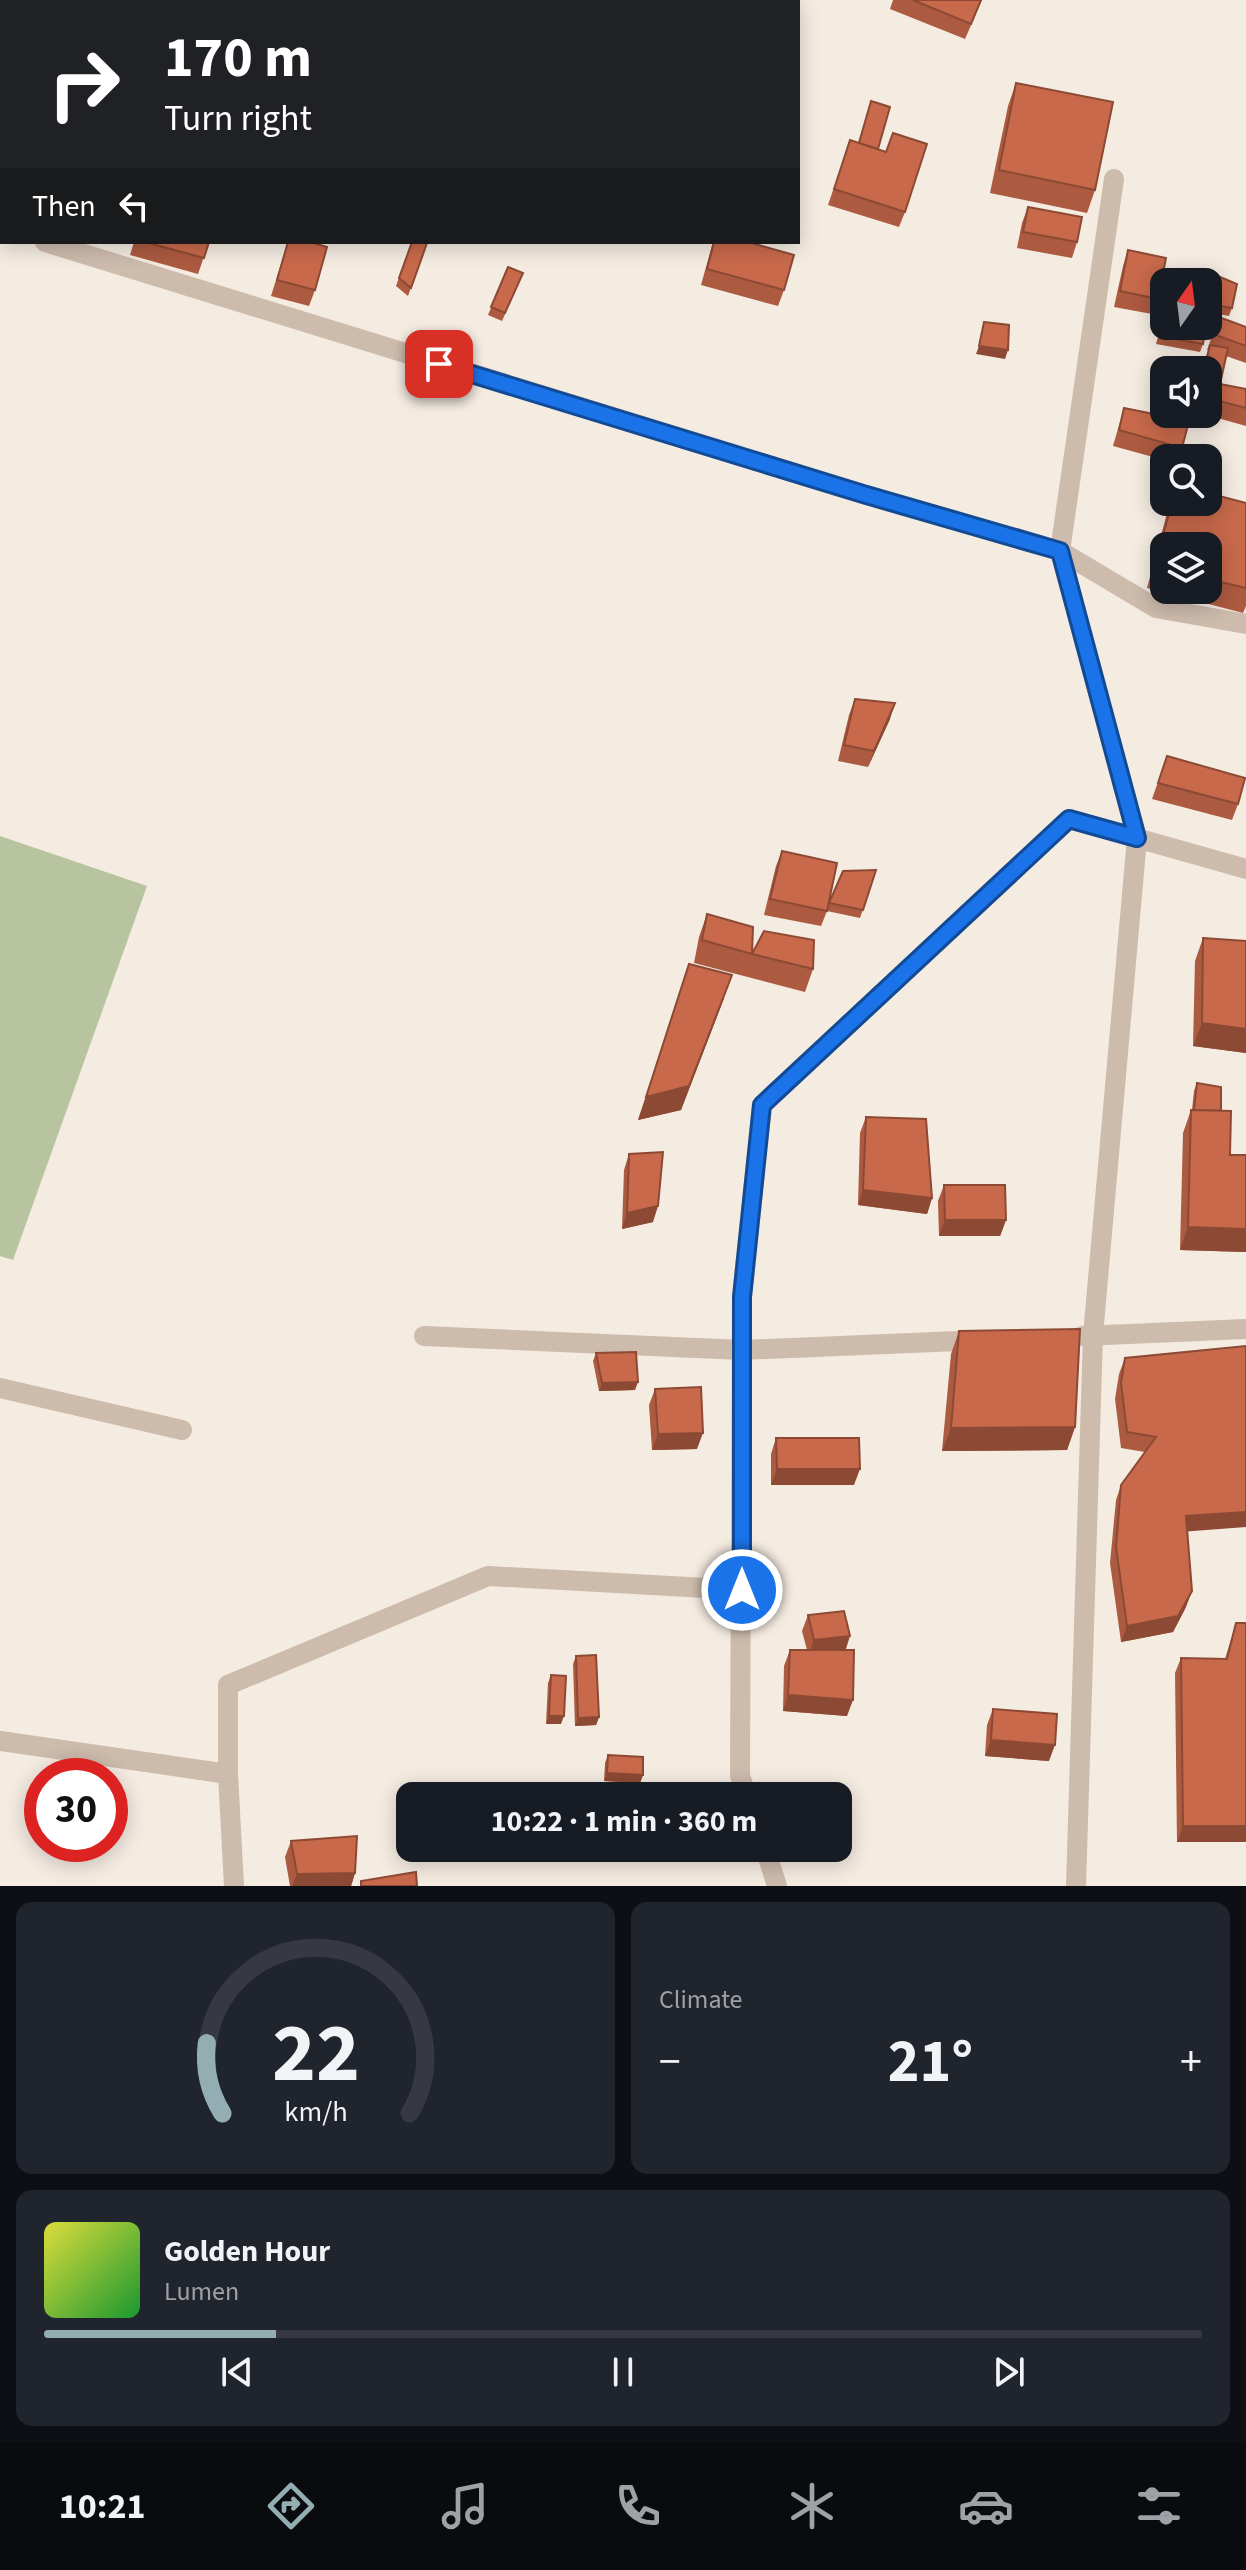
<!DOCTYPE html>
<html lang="en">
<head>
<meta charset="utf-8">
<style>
	body { margin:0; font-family:"Source Sans 3",sans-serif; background:#20242c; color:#f1f3f6; height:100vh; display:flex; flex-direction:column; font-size:30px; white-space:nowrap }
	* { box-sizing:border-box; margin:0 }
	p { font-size:26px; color:#9ea1a6 }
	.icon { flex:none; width:44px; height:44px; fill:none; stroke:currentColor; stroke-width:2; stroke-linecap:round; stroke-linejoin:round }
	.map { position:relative; height:1886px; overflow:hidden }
	.side { display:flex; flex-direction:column; gap:16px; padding:16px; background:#0d0f14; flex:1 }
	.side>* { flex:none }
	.banner { position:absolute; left:0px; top:0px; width:800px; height:244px; box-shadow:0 4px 20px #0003; background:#202124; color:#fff; overflow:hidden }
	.needle { width:52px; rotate:14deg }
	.fabs { position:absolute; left:1150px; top:268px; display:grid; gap:16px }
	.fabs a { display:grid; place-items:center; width:72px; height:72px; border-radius:16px; background:#171b24; box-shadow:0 4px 20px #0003; font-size:40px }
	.speed { position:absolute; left:24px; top:1758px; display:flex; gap:16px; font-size:40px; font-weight:700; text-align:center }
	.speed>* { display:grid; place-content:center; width:104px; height:104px; border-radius:50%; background:#171b24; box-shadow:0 4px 20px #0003; line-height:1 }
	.speed .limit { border:12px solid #d22; background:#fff; color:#111 }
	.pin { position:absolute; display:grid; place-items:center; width:68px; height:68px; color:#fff; margin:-34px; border-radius:16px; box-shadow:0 4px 12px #0006 }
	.me { position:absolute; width:88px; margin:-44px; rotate:0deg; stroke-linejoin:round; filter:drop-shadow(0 0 6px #0008) }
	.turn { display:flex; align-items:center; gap:28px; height:168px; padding:0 32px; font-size:36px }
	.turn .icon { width:104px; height:104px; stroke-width:2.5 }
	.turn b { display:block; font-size:56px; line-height:68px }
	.then { display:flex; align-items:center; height:76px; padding:0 32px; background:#0003; gap:16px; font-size:30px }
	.big { font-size:60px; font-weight:700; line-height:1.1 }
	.side .tile { flex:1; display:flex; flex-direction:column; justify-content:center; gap:12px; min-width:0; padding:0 28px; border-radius:16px; background:#20242c }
	.side .dial { align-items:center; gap:0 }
	.dial svg { height:208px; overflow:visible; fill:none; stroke:#363941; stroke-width:7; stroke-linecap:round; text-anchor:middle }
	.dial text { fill:#f1f3f6; stroke:none }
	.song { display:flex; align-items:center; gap:24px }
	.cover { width:96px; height:96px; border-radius:12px; background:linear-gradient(135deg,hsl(60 70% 55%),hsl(130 70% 35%)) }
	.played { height:8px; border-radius:4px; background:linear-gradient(90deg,#92aeb2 20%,#363941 20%) }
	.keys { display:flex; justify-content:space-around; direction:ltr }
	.heat { display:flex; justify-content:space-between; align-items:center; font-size:44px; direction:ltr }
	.side .tiles { flex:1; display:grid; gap:16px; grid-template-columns:1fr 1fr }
	.tile:last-child { grid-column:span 2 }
	.trip { position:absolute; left:396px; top:1782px; width:456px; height:80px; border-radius:16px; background:#171b24; box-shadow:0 4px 20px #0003; font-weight:700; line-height:80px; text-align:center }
	.dock { display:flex; height:128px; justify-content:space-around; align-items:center; background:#090b0e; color:#9ea1a6 }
	.dock .icon { width:56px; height:56px }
	.dock .current { color:#92aeb2 }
	.dock b { font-size:36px; color:#f1f3f6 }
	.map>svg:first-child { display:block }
</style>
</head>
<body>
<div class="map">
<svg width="1246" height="1886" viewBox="0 0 1246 1886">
	<rect width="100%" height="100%" fill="#f4ebe1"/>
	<!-- green -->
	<path fill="#b8c4a0" d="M0,836L147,886L13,1260L0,1256Z"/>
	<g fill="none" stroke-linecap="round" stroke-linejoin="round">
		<!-- street -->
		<g stroke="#cdbbac" stroke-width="20">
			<path d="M1114,179L1060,551L1156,608L1246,624"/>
			<path d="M0,228L2,229"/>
			<path d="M45,242L863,494L1060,551L1137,838L1093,1335L1076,1886"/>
			<path d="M424,1336L742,1350L982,1340"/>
			<path d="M1082,1336L1246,1329"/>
			<path d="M0,1388L182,1430"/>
			<path d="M0,1741L228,1774L234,1886"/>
			<path d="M228,1774V1685L488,1576L742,1590"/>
			<path d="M747,1796L740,1776L742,1297L762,1105L1069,819L1246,869"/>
			<path d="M765,1848L777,1886"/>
		</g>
	</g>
	<!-- wall -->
	<g fill="#ac5a40" fill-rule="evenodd">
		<path d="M893,0H982L965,39L890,9Z"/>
		<path d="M1016,83L1095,190L1087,213L990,193L1008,106Z"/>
		<path d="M871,101L878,149L905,212L899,227L828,205L850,140L858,143Z"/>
		<path d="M1028,207L1077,242L1072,258L1017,248L1022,223Z"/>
		<path d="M134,242H209L198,274L130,255Z"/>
		<path d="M288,242L315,290L309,306L271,296Z"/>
		<path d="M412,242L427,243L408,296L396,286Z"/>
		<path d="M713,242H748L784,290L778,306L701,285Z"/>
		<path d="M1128,250L1158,299L1152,314L1114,307L1123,266Z"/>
		<path d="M508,267L523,273L502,321L488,315Z"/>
		<path d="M1220,277L1232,308L1229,316L1212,313L1217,285Z"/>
		<path d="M1164,316L1203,344L1200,352L1156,344Z"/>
		<path d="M1219,317L1246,327V363L1226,356L1220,384L1246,389V426L1203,414H1208V370H1202L1208,350H1207Z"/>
		<path d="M1124,408L1182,448L1179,458H1164V460L1113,446Z"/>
		<path d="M1170,502L1246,503V606L1243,613L1147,588ZM1164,546H1208V590H1164Z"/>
		<path d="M855,699L890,719L868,767L838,761L849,715Z"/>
		<path d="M1167,756L1238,804L1232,820L1152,799Z"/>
		<path d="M782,851L830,898L876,870L860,918L827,911L821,926L764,915L776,866Z"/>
		<path d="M707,914L752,954L813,969L805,992L694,963L699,937Z"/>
		<path d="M1203,938L1246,941V1053L1193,1046L1195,961Z"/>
		<path d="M689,964L724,998L681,1110L638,1120Z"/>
		<path d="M1197,1083L1221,1111L1230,1155H1246V1252L1180,1250L1183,1133L1191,1110H1192L1194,1091Z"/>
		<path d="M866,1117L932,1198L927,1214L858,1205L860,1133Z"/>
		<path d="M629,1154L653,1222L622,1229L624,1170Z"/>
		<path d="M944,1185L1006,1220L1000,1236H939L938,1201Z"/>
		<path d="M959,1331L1075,1427L1067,1450L942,1451L951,1354Z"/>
		<path d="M1246,1346L1187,1531L1186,1607L1173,1632L1121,1642L1110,1563L1116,1500L1121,1485L1145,1452L1121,1448L1115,1399L1119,1374L1125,1358Z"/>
		<path d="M596,1353L635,1390L599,1391L593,1361Z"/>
		<path d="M655,1389L697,1449L652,1450L649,1405Z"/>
		<path d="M776,1438L854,1485H771V1454Z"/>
		<path d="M808,1615L845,1650L847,1716L783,1711L784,1666L790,1650H807L802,1631Z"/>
		<path d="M1236,1623L1246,1842H1177L1175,1673L1181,1658L1225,1659Z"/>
		<path d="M576,1656L599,1717L596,1725L575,1726L573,1664Z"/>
		<path d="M551,1675L561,1724H546L548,1683Z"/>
		<path d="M993,1709L1049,1761L985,1756L987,1725Z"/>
		<path d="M608,1755L643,1775L640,1783L604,1781L605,1763Z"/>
		<path d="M291,1841L355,1873L351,1886H290L285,1857Z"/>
	</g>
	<!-- shaded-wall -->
	<g fill="#8c4a34">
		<path d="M979,346L1008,350L1005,359L976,354Z"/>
		<path d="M895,703L890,719L868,767L874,751Z"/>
		<path d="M724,998L681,1110L638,1120L646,1097Z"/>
		<path d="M1202,1023L1246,1029V1053L1193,1046Z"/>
		<path d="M863,1190L932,1198L927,1214L858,1205Z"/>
		<path d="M658,1206L653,1222L622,1229L627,1213Z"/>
		<path d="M945,1220H1006L1000,1236H939Z"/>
		<path d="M1188,1227L1246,1229V1252L1180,1250Z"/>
		<path d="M638,1382L635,1390L599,1391L602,1383Z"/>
		<path d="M1075,1427L1067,1450L942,1451L951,1428Z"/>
		<path d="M703,1433L697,1449L652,1450L658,1434Z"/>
		<path d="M777,1469H860L854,1485H771Z"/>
		<path d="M1246,1512V1527L1180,1532L1186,1516Z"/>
		<path d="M1192,1591L1186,1607L1173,1632L1121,1642L1127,1626Z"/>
		<path d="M850,1636L845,1652L808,1656L814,1640Z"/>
		<path d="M788,1695L853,1700L847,1716L783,1711Z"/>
		<path d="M549,1716H564L561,1724H546Z"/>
		<path d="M599,1717L596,1725L575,1726L578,1718Z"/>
		<path d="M991,1740L1055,1745L1049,1761L985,1756Z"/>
		<path d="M607,1773L643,1775L640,1783L604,1781Z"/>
		<path d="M1183,1826H1246V1842H1177Z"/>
		<path d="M355,1873L351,1886H292L297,1874Z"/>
	</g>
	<!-- building -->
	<g fill="#c8694b" stroke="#8c4a34" stroke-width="2">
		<path d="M913,0H981L971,24Z"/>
		<path d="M1016,83L1113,102L1095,190L999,170Z"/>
		<path d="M871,101L890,107L878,149L859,143Z"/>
		<path d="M893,133L927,144L905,212L834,189L850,140L886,152Z"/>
		<path d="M1028,207L1082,217L1077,242L1023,232Z"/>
		<path d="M145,242H209L204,258Z"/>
		<path d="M288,242H310L327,247L315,290L277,280Z"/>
		<path d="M412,242L427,243L411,288L399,278Z"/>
		<path d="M714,242H748L794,255L784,290L707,269Z"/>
		<path d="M1128,250L1166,258L1158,299L1120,291Z"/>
		<path d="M508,267L523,273L505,313L491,307Z"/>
		<path d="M1220,277L1237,284L1232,308L1215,305Z"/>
		<path d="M1164,316V326H1206L1203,344L1159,336Z"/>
		<path d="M1219,317L1246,327V346L1213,334Z"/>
		<path d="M984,322L1009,325L1008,350L979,346Z"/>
		<path d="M1210,345L1228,348L1220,384L1246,389V408L1208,398V370H1204Z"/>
		<path d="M1124,408L1189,421L1182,448L1119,430Z"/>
		<path d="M1208,493L1246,503V588L1208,579V546H1164V568L1155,565L1172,502H1208Z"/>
		<path d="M855,699L895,703L874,751L844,745Z"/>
		<path d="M1167,756L1245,778L1238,804L1158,783Z"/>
		<path d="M782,851L837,863L827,911L770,899Z"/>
		<path d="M876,870L863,910L829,903L843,871Z"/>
		<path d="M707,914L753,927L752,954L764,931L814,940L813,969L752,954L702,940Z"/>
		<path d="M1203,938L1246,941V1029L1202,1023Z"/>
		<path d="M689,964L732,975L689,1086L646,1097Z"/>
		<path d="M1197,1083L1221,1087V1111L1194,1110Z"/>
		<path d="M1191,1110L1231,1111L1230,1155H1246V1229L1188,1227Z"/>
		<path d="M866,1117L926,1119L932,1198L863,1190Z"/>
		<path d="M663,1152L658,1206L627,1213L629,1154Z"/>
		<path d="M944,1185H1005L1006,1220H945Z"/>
		<path d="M1080,1329L1075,1427L951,1428L959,1331Z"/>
		<path d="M1246,1346V1512L1186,1516L1192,1591L1178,1616L1127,1626L1116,1547L1121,1485L1156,1437L1127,1432L1121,1383L1125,1358Z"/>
		<path d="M636,1352L638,1382L602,1383L596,1353Z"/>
		<path d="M701,1387L703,1433L658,1434L655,1389Z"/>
		<path d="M776,1438H859L860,1469H777Z"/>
		<path d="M844,1611L850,1636L814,1640L808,1615Z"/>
		<path d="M1236,1623H1246V1826H1183L1181,1658L1227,1659Z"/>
		<path d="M790,1650H854L853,1700L788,1695Z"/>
		<path d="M596,1655L599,1717L578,1718L576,1656Z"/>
		<path d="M551,1675L566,1676L564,1716H549Z"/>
		<path d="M993,1709L1057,1714L1055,1745L991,1740Z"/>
		<path d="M608,1755L643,1757V1775L607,1773Z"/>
		<path d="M357,1836L355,1873L297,1874L291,1841Z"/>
		<path d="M416,1872L417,1886H361V1881Z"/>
	</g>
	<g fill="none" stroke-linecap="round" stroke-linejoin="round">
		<defs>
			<path id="route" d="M439,364L863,494L1060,551L1137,838L1069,819L762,1105L742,1297V1590"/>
		</defs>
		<!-- route casing -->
		<use href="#route" stroke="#114b97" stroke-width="20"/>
		<!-- route -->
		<use href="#route" stroke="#1a73e8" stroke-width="14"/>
	</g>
</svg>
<div class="fabs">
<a><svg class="needle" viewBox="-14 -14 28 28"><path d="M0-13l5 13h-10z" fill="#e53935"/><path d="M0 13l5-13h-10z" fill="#9ea1a6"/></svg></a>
<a><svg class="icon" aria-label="sound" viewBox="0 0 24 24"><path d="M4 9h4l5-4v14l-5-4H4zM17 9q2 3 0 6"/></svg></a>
<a><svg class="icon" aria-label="search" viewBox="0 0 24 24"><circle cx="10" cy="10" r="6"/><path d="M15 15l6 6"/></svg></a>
<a><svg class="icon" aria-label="layers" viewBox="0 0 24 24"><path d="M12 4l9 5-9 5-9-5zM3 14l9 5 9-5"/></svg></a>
</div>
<div class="speed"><div class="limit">30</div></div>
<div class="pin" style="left:439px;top:364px;background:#d93025"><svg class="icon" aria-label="arrive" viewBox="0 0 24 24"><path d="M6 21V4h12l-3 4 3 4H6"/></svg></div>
<svg class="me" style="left:742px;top:1590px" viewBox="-20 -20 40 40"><circle r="17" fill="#1a73e8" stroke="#fff" stroke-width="3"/><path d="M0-11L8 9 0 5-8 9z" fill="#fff"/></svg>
<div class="trip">10:22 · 1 min · 360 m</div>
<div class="banner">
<div class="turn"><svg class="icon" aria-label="right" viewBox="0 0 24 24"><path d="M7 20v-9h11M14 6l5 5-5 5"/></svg><div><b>170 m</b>Turn right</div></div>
<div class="then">Then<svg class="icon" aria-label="left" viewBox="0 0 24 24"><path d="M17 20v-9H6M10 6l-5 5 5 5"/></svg></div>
</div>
</div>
<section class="side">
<div class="tiles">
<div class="tile dial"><svg viewBox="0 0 100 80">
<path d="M14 69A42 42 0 1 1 86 69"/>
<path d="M14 69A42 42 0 0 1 8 42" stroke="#92aeb2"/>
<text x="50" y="56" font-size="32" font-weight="700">22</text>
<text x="50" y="72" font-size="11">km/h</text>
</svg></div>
<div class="tile"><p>Climate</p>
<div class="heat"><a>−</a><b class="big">21°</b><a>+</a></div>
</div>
<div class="tile">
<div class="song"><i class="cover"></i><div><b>Golden Hour</b><p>Lumen</p></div></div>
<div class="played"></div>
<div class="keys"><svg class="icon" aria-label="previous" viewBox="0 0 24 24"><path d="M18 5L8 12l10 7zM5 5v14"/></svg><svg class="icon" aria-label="pause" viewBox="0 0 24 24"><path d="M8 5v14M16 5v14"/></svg><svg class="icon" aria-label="next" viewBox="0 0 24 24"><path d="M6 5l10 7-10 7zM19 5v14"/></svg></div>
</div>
</div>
</section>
<nav class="dock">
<b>10:21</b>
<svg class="icon current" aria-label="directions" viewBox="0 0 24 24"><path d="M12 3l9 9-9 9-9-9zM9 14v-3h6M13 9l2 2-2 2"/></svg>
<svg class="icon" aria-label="music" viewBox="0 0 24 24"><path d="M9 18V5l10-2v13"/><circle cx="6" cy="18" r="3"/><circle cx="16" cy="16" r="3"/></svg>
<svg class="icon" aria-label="phone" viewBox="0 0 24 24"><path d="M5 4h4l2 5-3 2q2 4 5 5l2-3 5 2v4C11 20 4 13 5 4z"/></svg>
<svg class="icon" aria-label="climate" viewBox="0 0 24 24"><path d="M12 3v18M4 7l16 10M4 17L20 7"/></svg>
<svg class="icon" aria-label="car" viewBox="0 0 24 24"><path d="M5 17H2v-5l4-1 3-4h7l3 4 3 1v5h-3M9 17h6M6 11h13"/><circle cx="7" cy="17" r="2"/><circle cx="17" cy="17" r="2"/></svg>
<svg class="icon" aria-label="filters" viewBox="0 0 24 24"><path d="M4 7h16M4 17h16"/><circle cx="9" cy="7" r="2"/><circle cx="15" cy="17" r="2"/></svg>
</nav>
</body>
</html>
